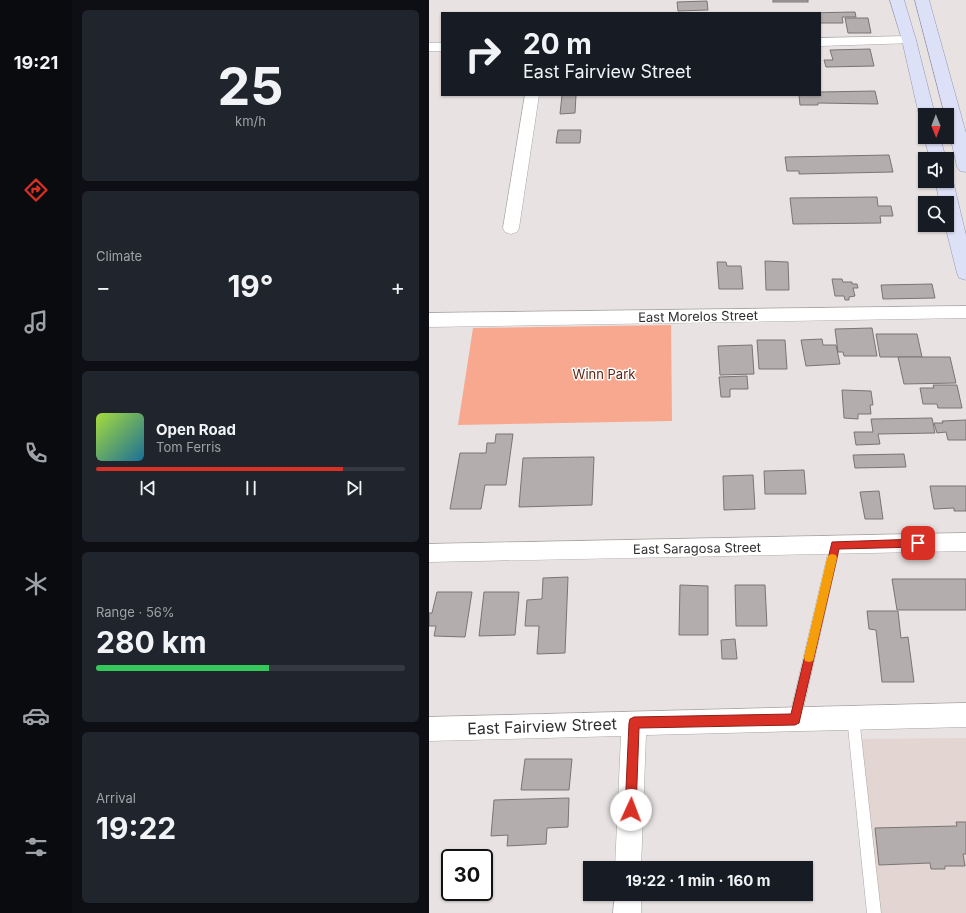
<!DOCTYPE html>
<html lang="en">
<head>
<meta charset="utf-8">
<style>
	body { margin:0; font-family:Inter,sans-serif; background:#20242c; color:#f1f3f6; height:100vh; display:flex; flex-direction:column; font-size:15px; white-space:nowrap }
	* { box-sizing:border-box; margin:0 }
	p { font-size:13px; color:#9ea1a6 }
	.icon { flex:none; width:22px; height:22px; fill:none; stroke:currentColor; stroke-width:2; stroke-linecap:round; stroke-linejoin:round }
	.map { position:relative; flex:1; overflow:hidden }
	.details { display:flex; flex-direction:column; gap:10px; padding:10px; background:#0d0f14; width:357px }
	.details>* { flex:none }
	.hud { position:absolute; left:12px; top:12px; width:380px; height:84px; border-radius:0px; box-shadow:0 1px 3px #0004; background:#171b24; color:#f1f3f6; overflow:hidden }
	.needle { width:26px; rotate:179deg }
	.tools { position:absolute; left:489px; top:108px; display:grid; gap:8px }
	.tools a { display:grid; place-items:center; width:36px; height:36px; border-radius:0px; background:#171b24; box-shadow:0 1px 3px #0004; font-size:20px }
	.speed { position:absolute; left:12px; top:849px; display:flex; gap:8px; font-size:20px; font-weight:700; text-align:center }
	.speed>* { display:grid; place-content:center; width:52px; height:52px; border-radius:50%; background:#171b24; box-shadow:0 1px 3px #0004; line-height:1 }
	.speed .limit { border:2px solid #111; border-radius:6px; background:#fff; color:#111 }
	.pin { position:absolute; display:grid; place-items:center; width:34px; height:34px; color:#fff; margin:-17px; border-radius:8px; box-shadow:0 2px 6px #0006 }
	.me { position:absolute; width:44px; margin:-22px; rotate:2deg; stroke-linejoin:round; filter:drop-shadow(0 0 3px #0008) }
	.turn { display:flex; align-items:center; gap:14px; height:84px; padding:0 16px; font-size:18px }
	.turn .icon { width:52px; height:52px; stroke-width:2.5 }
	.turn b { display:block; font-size:28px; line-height:34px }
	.big { font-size:30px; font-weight:700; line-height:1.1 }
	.details .tile { flex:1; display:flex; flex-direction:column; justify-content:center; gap:6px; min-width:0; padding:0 14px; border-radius:6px; background:#20242c }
	.details .dial { align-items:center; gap:0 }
	.dial b { font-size:52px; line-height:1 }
	.song { display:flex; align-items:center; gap:12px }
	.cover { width:48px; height:48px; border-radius:6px; background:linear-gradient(135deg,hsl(80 70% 55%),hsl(200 70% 35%)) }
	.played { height:4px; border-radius:2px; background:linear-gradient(90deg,#d93025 80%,#363941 80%) }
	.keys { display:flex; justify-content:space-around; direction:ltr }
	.heat { display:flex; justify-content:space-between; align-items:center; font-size:22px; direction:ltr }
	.charge { height:6px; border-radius:3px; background:linear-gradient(90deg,#34c759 56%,#363941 0) }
	.trip { position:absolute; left:154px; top:861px; width:230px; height:40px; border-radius:0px; background:#171b24; box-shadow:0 1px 3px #0004; font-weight:700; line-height:40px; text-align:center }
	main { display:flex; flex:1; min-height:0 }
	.tab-bar { display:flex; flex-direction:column; width:72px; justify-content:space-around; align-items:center; background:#090b0e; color:#9ea1a6 }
	.tab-bar .icon { width:28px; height:28px }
	.tab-bar .active { color:#d93025 }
	.tab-bar b { font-size:18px; color:#f1f3f6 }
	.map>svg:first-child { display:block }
</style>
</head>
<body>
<main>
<nav class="tab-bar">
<b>19:21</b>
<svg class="icon active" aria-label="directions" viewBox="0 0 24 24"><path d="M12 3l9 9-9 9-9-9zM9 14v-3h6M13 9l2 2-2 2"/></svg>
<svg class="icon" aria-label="music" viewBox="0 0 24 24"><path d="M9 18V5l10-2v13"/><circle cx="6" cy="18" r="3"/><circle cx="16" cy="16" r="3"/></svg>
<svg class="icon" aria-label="phone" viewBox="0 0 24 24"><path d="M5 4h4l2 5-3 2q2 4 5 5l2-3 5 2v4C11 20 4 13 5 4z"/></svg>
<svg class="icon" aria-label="climate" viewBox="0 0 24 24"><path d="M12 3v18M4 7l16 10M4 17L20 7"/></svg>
<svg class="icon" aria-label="car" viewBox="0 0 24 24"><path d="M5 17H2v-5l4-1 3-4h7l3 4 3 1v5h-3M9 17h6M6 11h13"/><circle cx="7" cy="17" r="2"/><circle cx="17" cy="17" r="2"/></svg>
<svg class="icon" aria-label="filters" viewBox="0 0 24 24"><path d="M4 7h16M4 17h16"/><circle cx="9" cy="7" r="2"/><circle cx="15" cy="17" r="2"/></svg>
</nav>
<section class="details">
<div class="tile dial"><b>25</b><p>km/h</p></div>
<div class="tile"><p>Climate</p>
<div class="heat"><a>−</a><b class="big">19°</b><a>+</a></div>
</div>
<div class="tile">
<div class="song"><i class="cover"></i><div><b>Open Road</b><p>Tom Ferris</p></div></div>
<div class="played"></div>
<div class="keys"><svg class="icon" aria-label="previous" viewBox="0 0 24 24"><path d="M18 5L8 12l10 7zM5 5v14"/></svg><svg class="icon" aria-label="pause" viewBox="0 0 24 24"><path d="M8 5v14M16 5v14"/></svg><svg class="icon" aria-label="next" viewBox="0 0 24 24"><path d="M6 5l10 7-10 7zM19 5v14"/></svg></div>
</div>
<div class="tile"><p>Range · 56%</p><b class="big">280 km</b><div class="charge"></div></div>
<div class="tile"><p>Arrival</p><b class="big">19:22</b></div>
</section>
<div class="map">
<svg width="537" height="913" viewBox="0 0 537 913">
	<rect width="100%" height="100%" fill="#e8e3e2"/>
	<!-- built -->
	<path fill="#e3d5d1" d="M537,738V913H439L422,739Z"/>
	<!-- green -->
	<path fill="#f8a88f" d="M242,325L243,421L29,425L44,328Z"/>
	<!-- building -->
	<g fill="#b3aead" stroke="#7a7574">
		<rect x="344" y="0" width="35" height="2"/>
		<path d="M278,1L279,10L249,11L248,2Z"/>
		<path d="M426,12L427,17H413L414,23H391V13H375Z"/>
		<path d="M416,18H439L442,33H419Z"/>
		<path d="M441,49L445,66L397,67L395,60H404L401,50Z"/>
		<path d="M446,91L449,104L389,103V105H371L370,95H391V92Z"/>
		<path d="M133,95H147L146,113L131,114Z"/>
		<path d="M129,130H152L151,143H127Z"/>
		<path d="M460,155L464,172L370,174V171H358L356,157Z"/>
		<path d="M448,197L449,206H462L464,216H451L452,223L364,224L361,198Z"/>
		<path d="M336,261L359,262L360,290H337Z"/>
		<path d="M288,262H297L298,266H312L314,289H290Z"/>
		<path d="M403,279H413L414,282H423V284H428L429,288H424L426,296L420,297V300H416L415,296H406Z"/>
		<path d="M503,284L506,298L454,299L452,285Z"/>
		<path d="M443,328L448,356H415L414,352H409L406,329Z"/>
		<path d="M447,334H488L493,357H451Z"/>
		<path d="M393,339L394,345H407L411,364L377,366L372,340Z"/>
		<path d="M328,340H356L358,369H330Z"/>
		<path d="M323,345L325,374L291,375L289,346Z"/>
		<path d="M469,357H521L527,383L475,384Z"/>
		<path d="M318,376L319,389H301V397H292L290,377Z"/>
		<path d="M504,385H528L533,408H509L508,404H494L491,388H505Z"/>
		<path d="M413,390L442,391L444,405H441L442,414H429V419L415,418Z"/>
		<path d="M503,418L506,433L449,434L451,444L427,445L425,432H444L442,419Z"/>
		<path d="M537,420V440H519L517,432L508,433L505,423H514L513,421Z"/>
		<path d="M67,434H84L77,485H56L52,509H21L31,453H57L58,443H66Z"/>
		<path d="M475,454L477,467L426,468L424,455Z"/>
		<path d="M165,457L163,505L90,507L94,458Z"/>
		<path d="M375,470L377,494H336L335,471Z"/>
		<path d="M324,475L326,509L295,510L294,476Z"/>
		<path d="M501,486H537V511H525V508L505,509Z"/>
		<path d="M450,491L454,519H436L431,492Z"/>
		<path d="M139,577L136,653L108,654L110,626H96L98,600L113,599L114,578Z"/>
		<path d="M463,579H537V610H468Z"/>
		<path d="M251,585L279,586V635H250Z"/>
		<path d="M306,585H336L338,626H307Z"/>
		<path d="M8,592H43L36,637L5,636L7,626H0V613H3Z"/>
		<path d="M55,592H90L86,635L50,636Z"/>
		<path d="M438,611H469L472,638L479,637L485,682H453L447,630L440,629Z"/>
		<path d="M306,639L308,659H293L292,640Z"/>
		<path d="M96,759H143L140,790H92Z"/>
		<path d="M140,798L139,827L118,828L117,844L78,846L79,835L62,836L65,800Z"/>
		<path d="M527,822H537V854H534L536,866H516V869H502L501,863L450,865L446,828L528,826Z"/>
	</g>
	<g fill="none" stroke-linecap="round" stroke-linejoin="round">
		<defs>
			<g id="service">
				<path d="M406,540L410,542L411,545L372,719L370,723L366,725L362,723L360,719L401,545L402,542Z"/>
				<path d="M424,711L428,713L430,717L452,913H438L418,717L420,713Z"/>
			</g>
			<g id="minor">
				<path d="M480,36L485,37L487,40L485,43L391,46V38Z"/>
				<rect x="0" y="43" width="13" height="8"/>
				<path d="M96,95H110L90,228L88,232L82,234L76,232L74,228Z"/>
				<path d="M537,306V318L0,327V313Z"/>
				<path d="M537,533V551L0,562V544Z"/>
				<path d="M537,703V727L217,735L212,868H186L192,736L0,741V717Z"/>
				<path d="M186,894H212V913H184Z"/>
			</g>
			<g id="primary">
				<path d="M461,0H475L487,40L506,115H496V119L492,118L490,115L473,40Z"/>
				<path d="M486,0H500L537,133V172L531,171L528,167L518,122V115H516Z"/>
				<path d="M496,135V137H511L517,159H501L495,137Z"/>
				<path d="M518,176L521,177L524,181L537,235V280L530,278L528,273L516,225H518V203H511L506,181H518Z"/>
			</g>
		</defs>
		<!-- service casing -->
		<use href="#service" stroke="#aba6a5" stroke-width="1"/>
		<!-- minor casing -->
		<use href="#minor" stroke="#aba6a5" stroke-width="1"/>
		<!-- primary casing -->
		<use href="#primary" stroke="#9296ad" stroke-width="1"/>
		<!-- service -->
		<use href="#service" fill="#fff" fill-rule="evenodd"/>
		<!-- minor -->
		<use href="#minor" fill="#fff" fill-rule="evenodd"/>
		<!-- primary -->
		<use href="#primary" fill="#dde1f7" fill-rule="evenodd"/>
	</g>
	<!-- route -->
	<path fill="#d93025" stroke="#8d1f18" d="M489,539L493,540L494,543L493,546L489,547L410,549L370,723L366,725L210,728L207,810L206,814L202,816L198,814L196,810L200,723L201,719L205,717L362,714L403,542Z"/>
	<!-- slow -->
	<path fill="#f59e0b" d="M403,554L407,555L408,558L385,657L384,661L380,662L376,661L375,657L398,558L400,555Z"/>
	<g text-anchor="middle" stroke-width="3" stroke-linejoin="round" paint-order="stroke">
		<!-- street labels -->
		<g font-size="13" fill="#312f2e" stroke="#fff">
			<text transform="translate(269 316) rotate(-1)" y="5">East Morelos Street</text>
			<text transform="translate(268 548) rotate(-1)" y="5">East Saragosa Street</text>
		</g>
		<!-- park labels -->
		<g font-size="13" fill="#5c2512" stroke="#fff">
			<text x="175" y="379">Winn Park</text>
		</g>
		<!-- near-street labels -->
		<g font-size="16" fill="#312f2e" stroke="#fff">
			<text transform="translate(113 726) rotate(-2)" y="6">East Fairview Street</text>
		</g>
	</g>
</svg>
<div class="tools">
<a><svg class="needle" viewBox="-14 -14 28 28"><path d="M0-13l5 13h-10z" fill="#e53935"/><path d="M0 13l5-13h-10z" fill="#9ea1a6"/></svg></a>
<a><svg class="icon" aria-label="sound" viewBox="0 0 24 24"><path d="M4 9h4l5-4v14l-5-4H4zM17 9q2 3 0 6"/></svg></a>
<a><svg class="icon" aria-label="search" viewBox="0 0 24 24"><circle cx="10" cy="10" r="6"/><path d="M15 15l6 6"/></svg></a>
</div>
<div class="speed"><div class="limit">30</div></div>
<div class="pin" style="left:489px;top:543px;background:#d93025"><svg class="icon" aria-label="arrive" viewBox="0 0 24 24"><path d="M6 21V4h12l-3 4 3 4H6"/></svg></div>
<svg class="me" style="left:202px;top:810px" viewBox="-20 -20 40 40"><circle r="19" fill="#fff"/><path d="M0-13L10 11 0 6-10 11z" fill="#d93025"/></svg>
<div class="trip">19:22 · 1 min · 160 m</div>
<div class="hud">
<div class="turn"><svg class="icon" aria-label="right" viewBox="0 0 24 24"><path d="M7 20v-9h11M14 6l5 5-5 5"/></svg><div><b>20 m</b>East Fairview Street</div></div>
</div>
</div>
</main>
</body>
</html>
